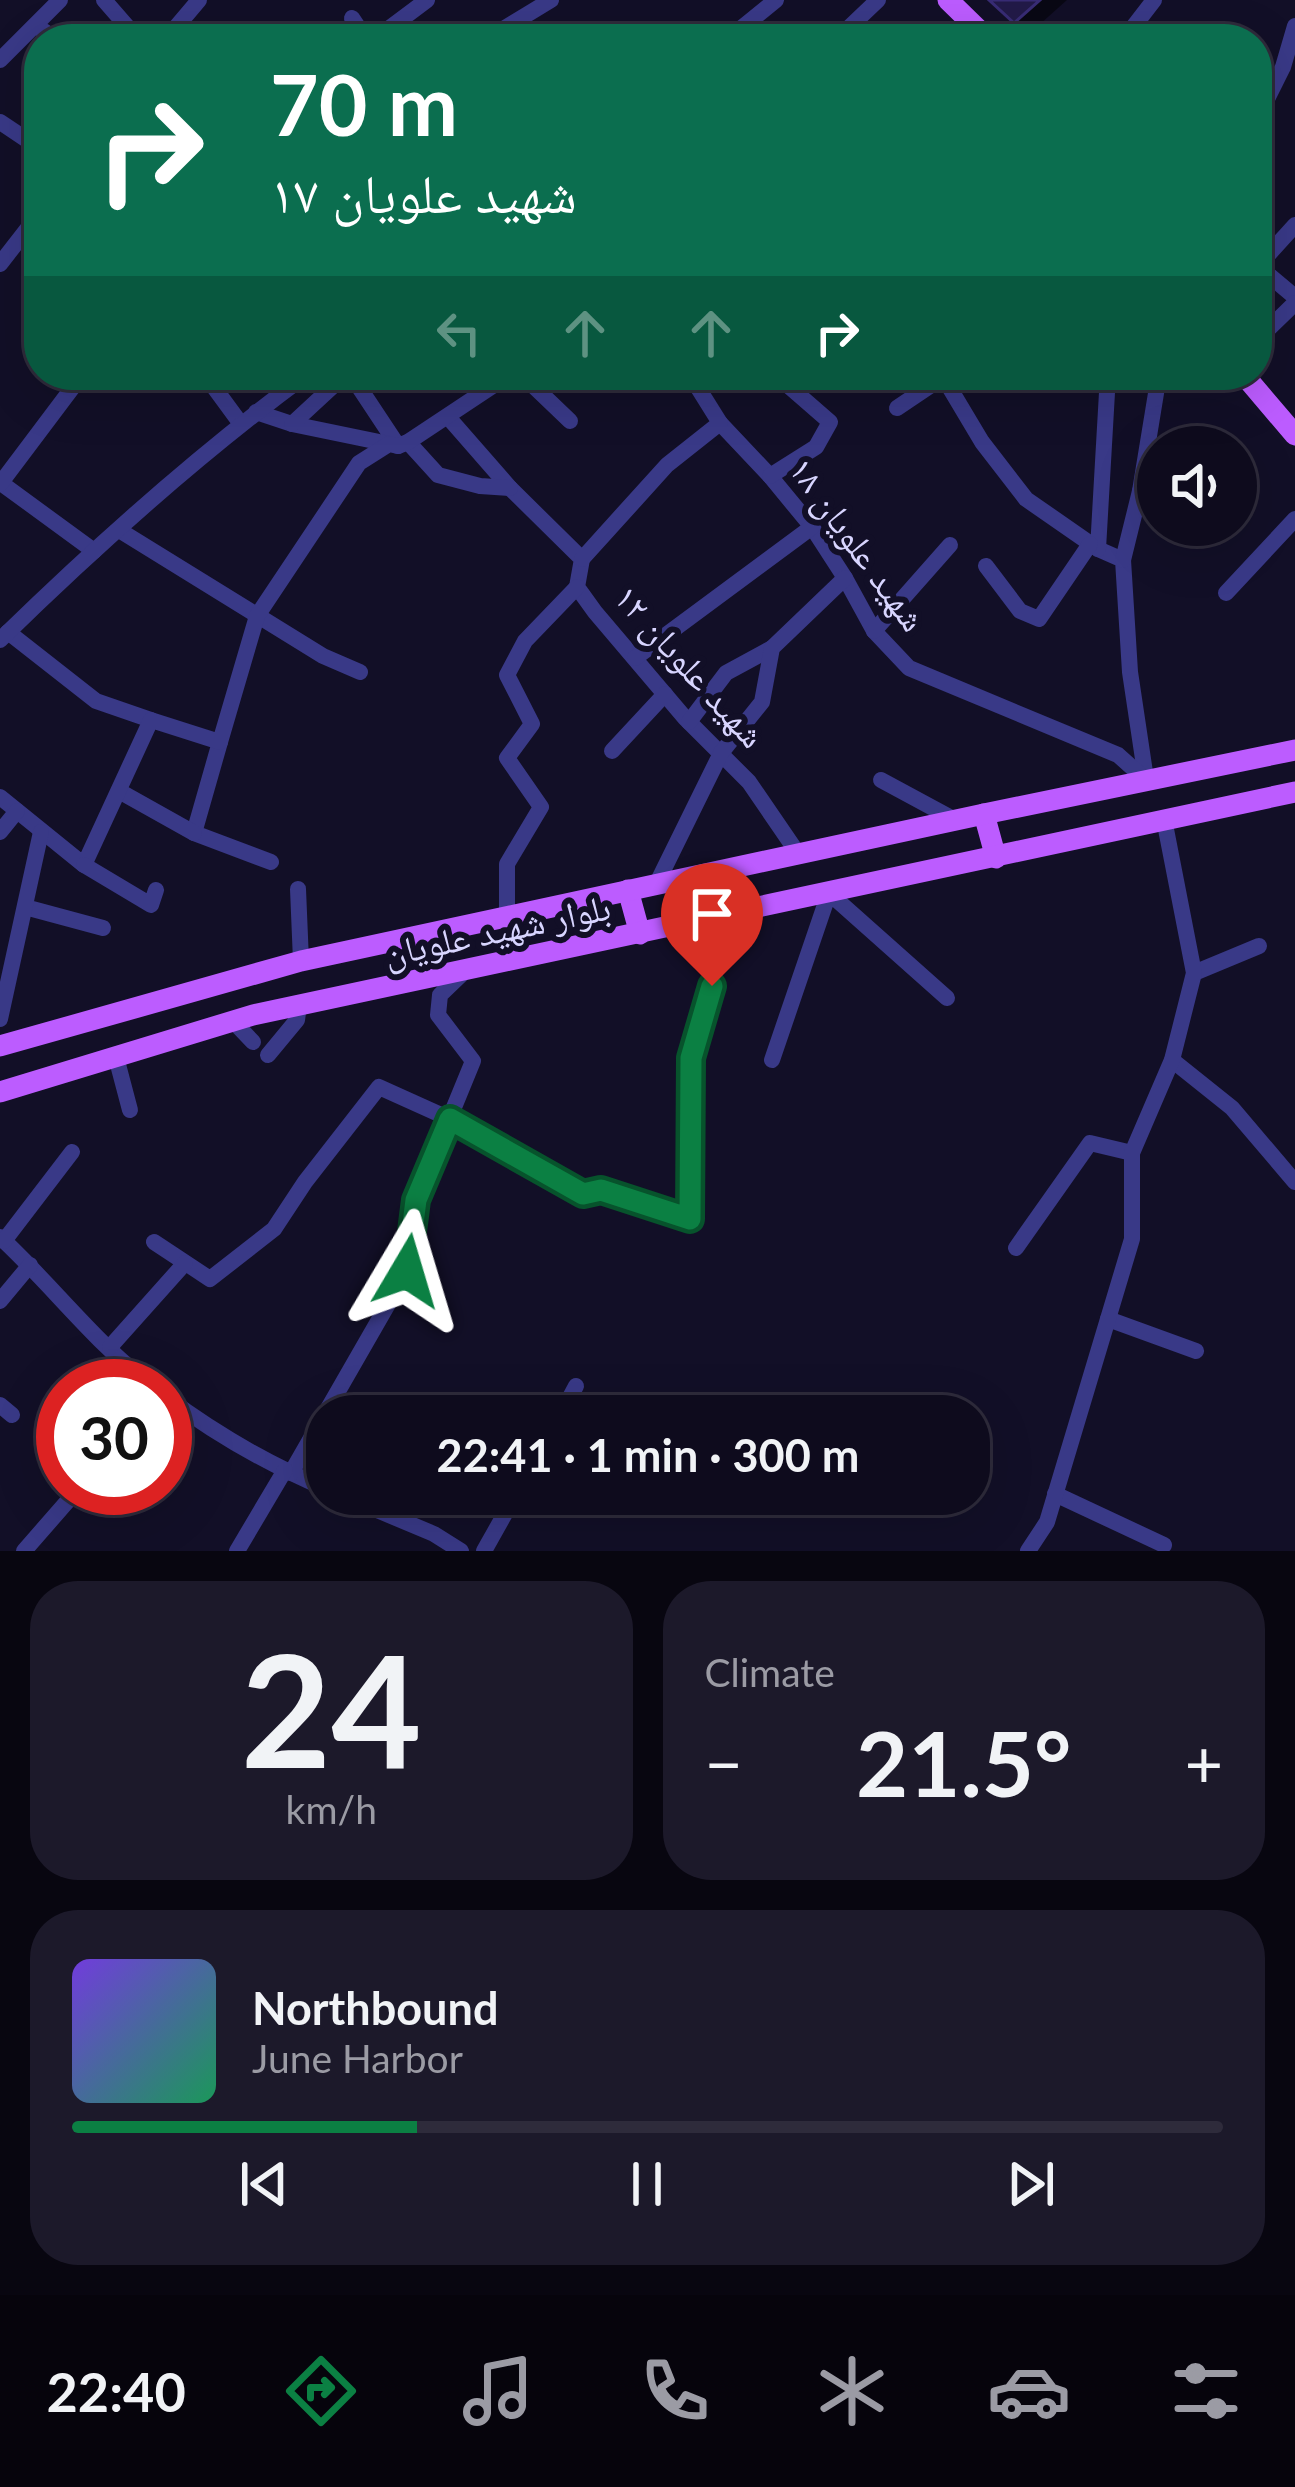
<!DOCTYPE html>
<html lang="en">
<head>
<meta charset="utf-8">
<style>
	body { margin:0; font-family:Lato,"Noto Naskh Arabic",sans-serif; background:#1c192a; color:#f1f3f6; height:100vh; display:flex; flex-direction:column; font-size:45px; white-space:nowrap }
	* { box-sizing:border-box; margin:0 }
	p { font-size:39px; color:#9b9ba4 }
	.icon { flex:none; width:66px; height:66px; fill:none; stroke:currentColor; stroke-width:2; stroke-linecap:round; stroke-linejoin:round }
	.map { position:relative; height:1551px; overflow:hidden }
	.drawer { display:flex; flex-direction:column; gap:30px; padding:30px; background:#080610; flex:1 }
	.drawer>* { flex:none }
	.top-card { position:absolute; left:24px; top:24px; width:1248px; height:366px; border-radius:48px; box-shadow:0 12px 48px #0002,0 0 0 3px #2e2b3b; background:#0b6e4f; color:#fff; overflow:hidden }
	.controls { position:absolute; left:1137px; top:426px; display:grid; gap:24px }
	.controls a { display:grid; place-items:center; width:120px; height:120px; border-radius:50%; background:#0e0b1d; box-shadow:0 12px 48px #0002,0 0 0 3px #2e2b3b; font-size:60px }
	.speed { position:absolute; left:36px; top:1359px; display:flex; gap:24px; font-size:60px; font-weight:700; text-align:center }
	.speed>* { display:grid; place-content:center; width:156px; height:156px; border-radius:50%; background:#0e0b1d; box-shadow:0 12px 48px #0002,0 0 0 3px #2e2b3b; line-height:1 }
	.speed .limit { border:18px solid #d22; background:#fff; color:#111 }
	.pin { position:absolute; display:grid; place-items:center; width:102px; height:102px; color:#fff; margin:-123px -51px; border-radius:50% 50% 50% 0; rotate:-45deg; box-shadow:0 0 12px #0007 }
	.pin .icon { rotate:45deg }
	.me { position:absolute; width:132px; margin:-66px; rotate:7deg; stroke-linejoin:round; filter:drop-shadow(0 0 9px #0008) }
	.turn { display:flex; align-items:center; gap:42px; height:252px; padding:0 48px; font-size:54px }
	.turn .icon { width:156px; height:156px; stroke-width:2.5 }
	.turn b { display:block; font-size:84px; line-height:102px }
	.lanes { display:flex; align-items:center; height:114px; padding:0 48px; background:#0003; justify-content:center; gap:60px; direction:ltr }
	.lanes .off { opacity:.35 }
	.big { font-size:90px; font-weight:700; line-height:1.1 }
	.drawer .tile { flex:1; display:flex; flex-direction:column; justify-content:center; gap:18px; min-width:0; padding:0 42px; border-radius:48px; background:#1c192a }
	.drawer .dial { align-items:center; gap:0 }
	.dial b { font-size:156px; line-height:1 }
	.song { display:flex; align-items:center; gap:36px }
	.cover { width:144px; height:144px; border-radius:18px; background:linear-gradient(135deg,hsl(260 70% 55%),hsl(150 70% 35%)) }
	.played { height:12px; border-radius:6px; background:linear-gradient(90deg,#0b8043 30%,#2e2b3b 30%) }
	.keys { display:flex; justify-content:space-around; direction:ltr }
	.heat { display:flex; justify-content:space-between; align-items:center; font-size:66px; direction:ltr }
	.drawer .tiles { flex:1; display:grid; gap:30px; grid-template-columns:1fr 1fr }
	.tile:last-child { grid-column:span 2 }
	.trip { position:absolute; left:306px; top:1395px; width:684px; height:120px; border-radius:48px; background:#0e0b1d; box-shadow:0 12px 48px #0002,0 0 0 3px #2e2b3b; font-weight:700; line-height:120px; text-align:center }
	.tab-bar { display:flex; height:192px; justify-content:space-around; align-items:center; background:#06040c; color:#9b9ba4 }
	.tab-bar .icon { width:84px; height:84px }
	.tab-bar .active { color:#0b8043 }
	.tab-bar b { font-size:54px; color:#f1f3f6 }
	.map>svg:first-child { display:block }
</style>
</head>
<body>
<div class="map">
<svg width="1295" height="1551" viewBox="0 0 1295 1551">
	<rect width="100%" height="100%" fill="#120f27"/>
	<!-- shadow -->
	<g fill="#0007">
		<path d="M993,0H1067L1029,34Z"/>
		<path d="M778,28L789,39H765Z"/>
	</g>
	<!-- building -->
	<path fill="#221a48" stroke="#382c75" stroke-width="3" d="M989,0H1040L1014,23Z"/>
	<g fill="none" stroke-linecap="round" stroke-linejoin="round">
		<!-- minor -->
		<g stroke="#393987" stroke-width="16">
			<path d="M104,0L138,39"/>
			<path d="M352,18L366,39"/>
			<path d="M36,26L56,39"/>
			<path d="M166,39L199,0"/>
			<path d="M375,39L427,0"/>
			<path d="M487,39L551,0"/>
			<path d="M728,39L776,0"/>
			<path d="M837,39L878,0"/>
			<path d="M1124,39L1154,0"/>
			<path d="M0,60L60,0"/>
			<path d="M1257,119L1283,67L1295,26"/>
			<path d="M0,122L39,148"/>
			<path d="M1295,225L1258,266L1295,297"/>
			<path d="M0,264L39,214"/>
			<path d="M1257,340L1295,303"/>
			<path d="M205,375L241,424"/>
			<path d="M351,375L398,446"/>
			<path d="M522,375L570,421"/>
			<path d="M942,375L982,442L1026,499L1098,549L1123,560L1130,672L1146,779"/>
			<path d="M897,408L946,375"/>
			<path d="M256,412L292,424L389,444"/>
			<path d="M448,417L510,488L582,559L577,587L595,612L685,718L749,782L799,855"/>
			<path d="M720,423L770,476L812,527L845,578L874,631L909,668L1118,755L1146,780"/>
			<path d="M292,424L345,375"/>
			<path d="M408,442L438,475L480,486L510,488"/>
			<path d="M770,476L816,447L830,422L776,375"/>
			<path d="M1,483L94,551"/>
			<path d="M0,484L82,375"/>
			<path d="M1140,491L1158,501"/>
			<path d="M119,530L323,656L360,672"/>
			<path d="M1098,549L1108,375"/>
			<path d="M582,559L667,465L720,423L690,375"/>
			<path d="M1123,560L1140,491L1159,375"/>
			<path d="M986,566L1020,611L1039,619L1090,544"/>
			<path d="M1226,593L1295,519"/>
			<path d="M874,631L950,545"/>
			<path d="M8,632L96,701L151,720"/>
			<path d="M0,640C96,546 198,455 306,375"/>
			<path d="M635,658L812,527"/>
			<path d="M689,722L726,673L772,648"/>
			<path d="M220,742L194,833L271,862"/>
			<path d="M612,751L665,694"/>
			<path d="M881,780L957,821"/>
			<path d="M119,791L194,833"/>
			<path d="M0,797L84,865L151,720L220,742L257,616L359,463L389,444L398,446L408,442L509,375"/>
			<path d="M0,832L17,811"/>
			<path d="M84,865L151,905L156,890"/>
			<path d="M657,883L721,753L762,702L772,648L845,578"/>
			<path d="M298,889L301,961"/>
			<path d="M25,907L103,928"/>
			<path d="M507,915V864L541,807L507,758L532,724L507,675L525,641L577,587"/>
			<path d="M1194,973L1259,946"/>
			<path d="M0,1019L41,832"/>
			<path d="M233,1021L253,1042"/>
			<path d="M268,1055L297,1020L299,1005"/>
			<path d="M116,1057L130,1110"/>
			<path d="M772,1060L829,893L947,998"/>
			<path d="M1172,1060L1232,1108L1295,1182"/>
			<path d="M0,1237C52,1285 96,1344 152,1386"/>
			<path d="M4,1241L72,1152"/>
			<path d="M154,1242L210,1279L274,1229L305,1182L379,1087L450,1119L582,1194L600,1190L690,1219L691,1057L732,914"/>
			<path d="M1016,1248L1090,1143L1132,1153"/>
			<path d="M0,1301L30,1265"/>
			<path d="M1108,1319L1196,1351"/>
			<path d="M110,1347L185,1263"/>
			<path d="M165,1396C214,1433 270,1465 327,1489"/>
			<path d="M0,1405L12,1415"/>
			<path d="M560,1416L576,1386"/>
			<path d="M291,1473L407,1271L416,1200L473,1061L438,1015L440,995L465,971"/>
			<path d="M339,1494L434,1534L461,1551"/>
			<path d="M1055,1494L1164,1545"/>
			<path d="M24,1551L79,1488"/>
			<path d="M237,1551L285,1470"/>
			<path d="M484,1551L516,1494"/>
			<path d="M1028,1551L1047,1522L1132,1239V1153L1172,1060L1194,973L1164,819"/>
		</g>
		<!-- major -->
		<g stroke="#bc5cff" stroke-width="21">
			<path d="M948,0L988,39"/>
			<path d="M1244,375L1295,435"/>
			<path d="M984,814L996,858"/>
			<path d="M628,890L640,934"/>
			<path d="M0,1046L301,961L984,814L1295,750"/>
			<path d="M0,1092L253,1015L1295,792"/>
		</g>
	</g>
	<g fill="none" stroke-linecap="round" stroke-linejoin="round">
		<defs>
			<path id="route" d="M407,1271L416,1200L450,1119L583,1194L601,1190L690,1219L691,1058L712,986"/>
		</defs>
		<!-- route casing -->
		<use href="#route" stroke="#07532c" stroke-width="30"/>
		<!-- route -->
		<use href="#route" stroke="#0b8043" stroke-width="21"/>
	</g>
	<g text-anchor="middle" stroke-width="12" stroke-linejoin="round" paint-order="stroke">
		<!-- street labels -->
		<g font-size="36" fill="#d8d5ff" stroke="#120f27">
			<text transform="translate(858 544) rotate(54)" y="13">شهید علویان ۱۸</text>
			<text transform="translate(690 666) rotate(48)" y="13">شهید علویان ۱۲</text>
			<text transform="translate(497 930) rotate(-12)" y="13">بلوار شهید علویان</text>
		</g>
	</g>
</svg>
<div class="controls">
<a><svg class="icon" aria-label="sound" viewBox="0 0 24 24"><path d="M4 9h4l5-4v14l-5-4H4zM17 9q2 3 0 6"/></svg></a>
</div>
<div class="speed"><div class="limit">30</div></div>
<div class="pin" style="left:712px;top:986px;background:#d93025"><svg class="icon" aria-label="arrive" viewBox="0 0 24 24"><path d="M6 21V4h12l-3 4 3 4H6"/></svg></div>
<svg class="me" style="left:407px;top:1271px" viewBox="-20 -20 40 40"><path d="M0-17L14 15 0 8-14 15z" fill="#0b8043" stroke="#fff" stroke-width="4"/></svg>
<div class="trip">22:41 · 1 min · 300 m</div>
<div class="top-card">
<div class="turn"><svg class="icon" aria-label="right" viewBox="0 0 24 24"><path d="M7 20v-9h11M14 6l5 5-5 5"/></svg><div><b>70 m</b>شهید علویان ۱۷</div></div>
<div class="lanes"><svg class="icon off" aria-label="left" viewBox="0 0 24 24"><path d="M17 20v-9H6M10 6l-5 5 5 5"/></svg><svg class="icon off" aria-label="ahead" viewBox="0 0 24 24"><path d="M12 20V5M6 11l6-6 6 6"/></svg><svg class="icon off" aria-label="ahead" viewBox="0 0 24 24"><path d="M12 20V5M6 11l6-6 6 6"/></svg><svg class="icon" aria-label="right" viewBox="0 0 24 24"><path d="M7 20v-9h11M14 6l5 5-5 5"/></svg></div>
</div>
</div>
<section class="drawer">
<div class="tiles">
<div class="tile dial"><b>24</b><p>km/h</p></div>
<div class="tile"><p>Climate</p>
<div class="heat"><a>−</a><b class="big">21.5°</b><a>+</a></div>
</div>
<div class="tile">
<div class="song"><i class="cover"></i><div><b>Northbound</b><p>June Harbor</p></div></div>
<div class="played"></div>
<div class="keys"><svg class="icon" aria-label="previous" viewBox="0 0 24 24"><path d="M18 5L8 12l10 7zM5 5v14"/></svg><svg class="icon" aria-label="pause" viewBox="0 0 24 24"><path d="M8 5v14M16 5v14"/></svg><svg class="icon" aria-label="next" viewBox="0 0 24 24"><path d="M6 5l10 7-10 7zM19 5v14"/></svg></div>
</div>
</div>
</section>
<nav class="tab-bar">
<b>22:40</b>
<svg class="icon active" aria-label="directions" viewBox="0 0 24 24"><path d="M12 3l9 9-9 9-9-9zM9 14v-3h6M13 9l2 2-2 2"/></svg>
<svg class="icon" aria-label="music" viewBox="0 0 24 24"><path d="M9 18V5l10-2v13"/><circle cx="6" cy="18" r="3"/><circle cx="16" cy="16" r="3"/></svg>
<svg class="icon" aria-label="phone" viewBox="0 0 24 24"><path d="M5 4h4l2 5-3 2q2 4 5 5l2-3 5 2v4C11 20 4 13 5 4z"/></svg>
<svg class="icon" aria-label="climate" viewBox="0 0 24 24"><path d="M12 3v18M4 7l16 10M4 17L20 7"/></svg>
<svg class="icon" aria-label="car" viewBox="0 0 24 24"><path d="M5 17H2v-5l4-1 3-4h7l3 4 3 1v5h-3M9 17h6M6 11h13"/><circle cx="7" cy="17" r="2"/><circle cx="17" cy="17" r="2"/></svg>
<svg class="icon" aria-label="filters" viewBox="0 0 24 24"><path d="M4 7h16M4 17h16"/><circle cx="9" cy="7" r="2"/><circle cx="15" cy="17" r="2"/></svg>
</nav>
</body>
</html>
